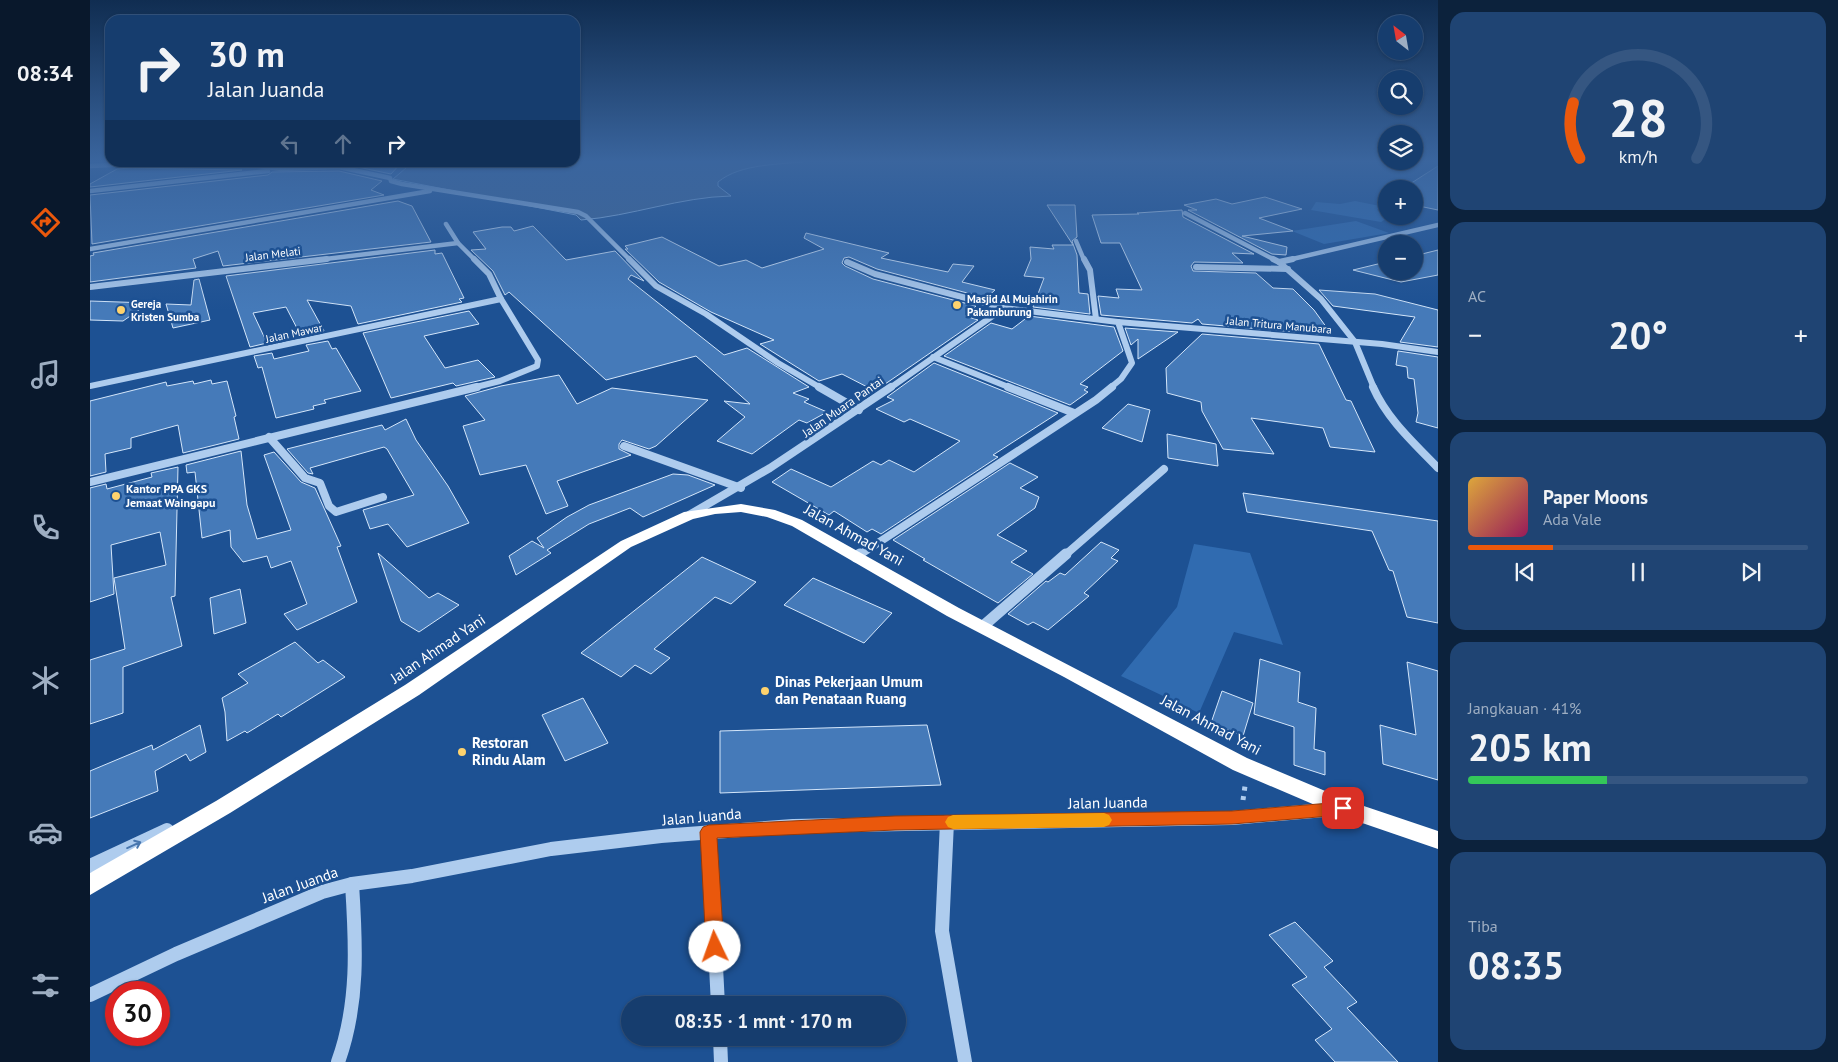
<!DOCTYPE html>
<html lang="id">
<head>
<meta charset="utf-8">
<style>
	body { margin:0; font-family:"PT Sans",sans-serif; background:#1f4473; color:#f1f3f6; height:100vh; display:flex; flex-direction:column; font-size:19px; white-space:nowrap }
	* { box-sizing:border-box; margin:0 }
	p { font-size:16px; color:#9eaec2 }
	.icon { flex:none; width:28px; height:28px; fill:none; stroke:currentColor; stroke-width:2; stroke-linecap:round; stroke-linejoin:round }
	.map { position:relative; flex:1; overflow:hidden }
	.sheet { display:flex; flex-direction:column; gap:12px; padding:12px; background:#0c223c; width:400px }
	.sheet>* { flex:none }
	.banner { position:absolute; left:15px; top:15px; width:475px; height:152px; border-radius:15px; box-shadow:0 1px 4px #0004,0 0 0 1px #355681; background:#163d6e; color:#f1f3f6; overflow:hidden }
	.needle { width:32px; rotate:329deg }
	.fabs { position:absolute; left:1288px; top:15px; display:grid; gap:10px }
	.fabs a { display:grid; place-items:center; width:45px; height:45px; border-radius:50%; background:#163d6e; box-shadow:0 1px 4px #0004,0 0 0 1px #355681; font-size:25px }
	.speed { position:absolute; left:15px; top:981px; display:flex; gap:10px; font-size:25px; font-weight:700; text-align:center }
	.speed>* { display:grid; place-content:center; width:65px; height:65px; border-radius:50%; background:#163d6e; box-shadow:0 1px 4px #0004,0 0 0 1px #355681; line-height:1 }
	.speed .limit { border:8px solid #d22; background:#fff; color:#111 }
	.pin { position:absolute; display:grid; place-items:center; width:42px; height:42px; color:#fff; margin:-21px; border-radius:10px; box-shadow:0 2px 8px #0006 }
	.me { position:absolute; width:55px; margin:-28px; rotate:357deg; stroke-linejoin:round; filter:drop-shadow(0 0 4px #0008) }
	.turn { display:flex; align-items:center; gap:18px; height:105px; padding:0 20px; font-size:22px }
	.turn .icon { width:65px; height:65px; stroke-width:2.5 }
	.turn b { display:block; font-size:35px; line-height:42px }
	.lanes { display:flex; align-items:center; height:48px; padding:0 20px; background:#0003; justify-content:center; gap:25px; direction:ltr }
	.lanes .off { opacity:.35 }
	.big { font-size:38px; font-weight:700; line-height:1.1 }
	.sheet .tile { flex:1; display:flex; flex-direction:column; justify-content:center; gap:8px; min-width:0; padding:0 18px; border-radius:15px; background:#1f4473 }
	.sheet .dial { align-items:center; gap:0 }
	.dial svg { height:130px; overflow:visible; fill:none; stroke:#355681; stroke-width:7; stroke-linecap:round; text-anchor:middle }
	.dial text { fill:#f1f3f6; stroke:none }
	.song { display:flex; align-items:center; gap:15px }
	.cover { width:60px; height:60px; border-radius:8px; background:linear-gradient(135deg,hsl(40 70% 55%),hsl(330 70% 35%)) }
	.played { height:5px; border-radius:2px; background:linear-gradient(90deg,#ea580c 25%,#355681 25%) }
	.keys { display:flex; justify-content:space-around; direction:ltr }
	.heat { display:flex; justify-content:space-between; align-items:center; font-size:28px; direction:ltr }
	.charge { height:8px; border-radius:4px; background:linear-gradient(90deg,#34c759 41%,#355681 0) }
	.trip { position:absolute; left:531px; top:996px; width:285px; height:50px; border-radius:25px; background:#163d6e; box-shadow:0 1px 4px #0004,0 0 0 1px #355681; font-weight:700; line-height:50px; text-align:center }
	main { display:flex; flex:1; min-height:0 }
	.dock { display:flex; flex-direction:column; width:90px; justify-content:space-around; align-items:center; background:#09182c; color:#9eaec2 }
	.dock .icon { width:35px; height:35px }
	.dock .on { color:#ea580c }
	.dock b { font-size:22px; color:#f1f3f6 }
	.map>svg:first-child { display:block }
</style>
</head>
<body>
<main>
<nav class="dock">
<b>08:34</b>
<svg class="icon on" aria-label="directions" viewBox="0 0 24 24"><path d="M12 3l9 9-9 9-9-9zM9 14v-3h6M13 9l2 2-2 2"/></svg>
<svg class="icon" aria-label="music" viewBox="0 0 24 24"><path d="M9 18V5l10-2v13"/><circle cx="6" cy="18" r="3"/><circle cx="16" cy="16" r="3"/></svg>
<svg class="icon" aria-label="phone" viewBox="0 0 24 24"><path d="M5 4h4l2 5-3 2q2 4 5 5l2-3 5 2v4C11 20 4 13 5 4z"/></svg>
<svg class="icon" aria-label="climate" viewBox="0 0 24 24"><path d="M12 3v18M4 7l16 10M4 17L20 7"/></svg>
<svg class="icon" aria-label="car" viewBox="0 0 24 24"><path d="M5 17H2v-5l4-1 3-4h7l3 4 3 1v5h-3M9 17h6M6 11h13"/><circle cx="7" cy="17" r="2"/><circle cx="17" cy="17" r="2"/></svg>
<svg class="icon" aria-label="filters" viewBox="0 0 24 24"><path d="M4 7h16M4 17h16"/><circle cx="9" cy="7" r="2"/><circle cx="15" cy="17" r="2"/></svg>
</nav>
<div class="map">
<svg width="1348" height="1062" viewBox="0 0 1348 1062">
	<rect width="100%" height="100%" fill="#1d5193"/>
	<!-- green -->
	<g fill="#306bb0">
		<path d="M1265,201L1290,206L1287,210L1300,216L1291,222L1221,210L1226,202L1250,204Z"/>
		<path d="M1266,221L1299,233L1234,244L1202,231Z"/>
		<path d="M1104,544L1160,553L1193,645L1144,632L1109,713L1031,676L1087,607Z"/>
	</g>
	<!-- water -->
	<path fill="#3f6493" stroke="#a1c7f0" d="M719,161C690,165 651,163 628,182V186L641,196C590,197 542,216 491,220L486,215L303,179L323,162Z"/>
	<!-- building -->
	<g fill="#457ab9" stroke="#d4e6fa">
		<path d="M204,162H312L301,174L249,163L190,165Z"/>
		<path d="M1348,166V210L1324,205V189H1312Z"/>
		<path d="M27,169L41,168L152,170L0,187V184Z"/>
		<path d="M249,171L292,181L281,190L294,195L2,244L0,195L178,175L182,172Z"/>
		<path d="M1175,197L1212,209L1169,218L1203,231L1152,236L1197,247L1196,255L1182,254L1098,210H1107L1094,205L1126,199L1142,204Z"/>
		<path d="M308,201L322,206L341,242L133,266L128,251L103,259L106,268L0,282V256L4,255L3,253Z"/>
		<path d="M957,205H985L987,237L982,241L987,255L989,293L998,294L1000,314L943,307L954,278L934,276L941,259L940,247L964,249L962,245H983Z"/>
		<path d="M1092,210L1093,217L1164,254L1142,253L1153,263L1104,262L1101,266L1103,271L1166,273L1183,288L1203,289L1224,310L1242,335L1112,324L1108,319L1102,323L1011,315L1008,296L1029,298L1026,289L1052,290L1030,243H1011L1002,215L1049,214L1047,213Z"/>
		<path d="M443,226L476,260L525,251L554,281L541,275L538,279L634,355L657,348L719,387L703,393L719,399L714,402L737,412L717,423L709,420L662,454L627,441L655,417L634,401L660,404L606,356L516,380L419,292L415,295L403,271L381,250L396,249L383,232L412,227H421L424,231Z"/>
		<path d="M716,233L799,253L791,258L858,272L863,264L884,266L872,282L905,290L896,298L787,269L759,257L754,258L752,263L755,266L783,279L886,306L875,316L888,320L785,391L752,374L729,381L670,344L684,340L621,312L569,282L535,249H538L535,246L572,237L629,266L656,260L672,268L734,249L714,238Z"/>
		<path d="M345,250V254L352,253L374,298L369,299L372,302L268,324L261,306L217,300L234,331L211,336L196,307L163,313L177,343L160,347L136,276Z"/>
		<path d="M1348,250V275L1311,282L1263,270L1296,262V271H1324V256Z"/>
		<path d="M109,279L120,320L83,328L76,304L101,305L104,280Z"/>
		<path d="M1229,290L1285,294L1348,310V347L1310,342L1325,317L1243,306Z"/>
		<path d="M0,301L59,303L33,321L0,320Z"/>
		<path d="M379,311L389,324L334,336L355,368L388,360L405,377L366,386L363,383L301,398L273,333Z"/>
		<path d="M939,316L1024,327L1033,351L990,384L998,387L994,390L998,392L980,405L854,356L901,323L922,329Z"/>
		<path d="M1035,328L1088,332L1048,359V339L1041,345Z"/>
		<path d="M1112,334L1229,344L1256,400L1261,401L1285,452L1240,447L1233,428L1161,418L1184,454L1133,449L1112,411L1111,402L1077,393L1076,368Z"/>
		<path d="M238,341L242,349L246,348L271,391L234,400L236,403L223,406L224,409L186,418L172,367L168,368L164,356L182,353L184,359L219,351L216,345Z"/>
		<path d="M1308,351L1348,357V428L1326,422L1328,413L1324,379L1318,378L1317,367L1306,365Z"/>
		<path d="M844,363L968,413L903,455L908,457L791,534L782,529L777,532L744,511L739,515L682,482L701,469L741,487L783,461L791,465L799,460L824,472L870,441L820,419L814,422L786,409L804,400L797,397Z"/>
		<path d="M469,375L487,404L522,388L618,400L566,446L559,449L532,440L529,444V449L541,455L467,481L478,506L456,514L436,465L390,475L373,426L395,420L375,396L411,386Z"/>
		<path d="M121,380L122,384L137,381L146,416L144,417L149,439L93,453L88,425L41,438V448L15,454L16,472L0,476V401L76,382L77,386L103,381L104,384Z"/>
		<path d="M1038,404L1060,410L1052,442L1012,428Z"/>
		<path d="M316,419L326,440L358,486L379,523L317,547L298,524L280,529L273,510L324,495L297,449L294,447L220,468L223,474L218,473L197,449L292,425L295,430Z"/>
		<path d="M1077,434L1126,444L1128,466L1078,458Z"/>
		<path d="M151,451L157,505L167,539L201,530L174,455L184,452L211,482L225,488L251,546L247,547L267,602L207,630L194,614L217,604L201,561L181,568L177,556L153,562L141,547L140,530L112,538L105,472L97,473L96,465Z"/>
		<path d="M920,463L948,477L930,488L949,497L945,508L907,535L937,551L921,562L943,574L908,603L833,560L835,559L803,540Z"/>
		<path d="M88,467L85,596L81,597L92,646L33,667V713L0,724V660L35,649L24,578L76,565L70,532L21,545L24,594L0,602V488L16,484L17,489L62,477L61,473Z"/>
		<path d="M583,474L598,475L625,485L553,517L540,508L499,524L457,550L461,553L426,575L419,556L442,541L454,548L447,538L477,517L499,505Z"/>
		<path d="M1153,493L1348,521V623L1317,617L1303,571L1299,570L1282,531L1157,512Z"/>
		<path d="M1011,542L1029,550L1021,558L1028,561L994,593L999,596L958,630L943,622L938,625L918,614L956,581L958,582L970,573L975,575Z"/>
		<path d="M288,553L339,598L348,593L369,605L329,632L311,621Z"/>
		<path d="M612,557L666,582L641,604L625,597L564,649L580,658L561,674L545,665L531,677L491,653Z"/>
		<path d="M723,578L802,613L774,643L694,605Z"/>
		<path d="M150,589L156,623L124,634L120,598Z"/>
		<path d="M205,642L228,663L233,660L255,677L191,717L188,714L157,733L155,731L137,741L135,712L132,698L158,683L148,674Z"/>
		<path d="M1170,659L1210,672L1208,702L1226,708L1224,749L1235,752V775L1204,765V727L1164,714Z"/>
		<path d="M1317,662L1348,671V780L1293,764L1290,725L1326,735Z"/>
		<path d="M1132,691L1163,703L1153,736L1121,723Z"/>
		<path d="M493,698L518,743L475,761L452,715Z"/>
		<path d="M110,725L116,752L100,761L96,754L65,771L68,791L0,818V771L62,745L63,750Z"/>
		<path d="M837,725L851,785L630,793V731Z"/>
		<path d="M1205,922L1243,961L1234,967L1267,1002L1257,1008L1308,1062H1245L1225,1040L1242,1029L1202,985L1217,977L1179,935Z"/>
	</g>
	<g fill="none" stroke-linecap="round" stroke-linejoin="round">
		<!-- path -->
		<path stroke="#aeccee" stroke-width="5" stroke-dasharray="4 5.5" stroke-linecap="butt" d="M1153,800L1155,786"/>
		<!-- minor-far4 -->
		<g stroke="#aeccee" stroke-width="4.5">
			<path d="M0,166L41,164L168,166L191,169L249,167L300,178L301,181L312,184L488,212L496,216L540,260"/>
			<path d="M0,191L178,171"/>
			<path d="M1095,213L1185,260"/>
			<path d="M356,224L368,243L385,260"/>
			<path d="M986,241L994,260"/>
			<path d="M0,249L340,191"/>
			<path d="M227,260L368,243"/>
			<path d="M1198,260L1348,225"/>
		</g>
		<!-- minor-far3 -->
		<g stroke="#aeccee" stroke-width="6">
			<path d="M539,259L566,286L616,314L688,363L731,388"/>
			<path d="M994,259L1000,270L1006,319"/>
			<path d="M1183,259L1189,262"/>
			<path d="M1203,259L1189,262L1231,299L1265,342L1284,388"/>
			<path d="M757,262L785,274L914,308L1028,322L1042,363L1031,379L1020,388"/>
			<path d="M1106,267L1198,269"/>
			<path d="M0,287L237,259"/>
			<path d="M1028,322L1292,344L1348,352"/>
			<path d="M843,357L921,388"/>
			<path d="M0,386L411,299"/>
			<path d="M382,388L410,381L447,366L448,360L411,299L399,274L384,259"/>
			<path d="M800,388L914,308"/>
		</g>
		<!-- minor-far2 -->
		<g stroke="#aeccee" stroke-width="8">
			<path d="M729,387L769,410"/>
			<path d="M918,387L984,413"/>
			<path d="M1283,387C1297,419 1324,443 1348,468"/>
			<path d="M179,437L215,478L230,483L239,506L246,512L293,497"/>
			<path d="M534,446L651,488"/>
			<path d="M0,482L387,387"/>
			<path d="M599,515L680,468L801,387"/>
			<path d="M768,556L1006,400L1022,387"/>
			<path d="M974,556L1074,469"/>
		</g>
		<!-- minor-far1 -->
		<g stroke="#aeccee" stroke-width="11">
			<path d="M766,557L770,554"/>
			<path d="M892,627L976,554"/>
		</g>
		<!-- minor -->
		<g stroke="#aeccee" stroke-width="14">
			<path d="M857,822L852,931L875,1062"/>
			<path d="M619,832L628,1005"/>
			<path d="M0,866L77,830"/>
			<path d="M0,995L86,954L232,892L262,884L322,876L461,849L571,836L703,826L1142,818L1247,809"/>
			<path d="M630,1038L631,1062"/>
			<path d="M248,1062C269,1004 266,945 262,884"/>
		</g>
		<!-- highway -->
		<path fill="#fff" fill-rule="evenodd" d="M651,504L685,510L712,520L869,608L1157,758L1259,801L1348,831V849L1246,814L1143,770L974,677L857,616L702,526L677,517L651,512L625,514L603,519L541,547L329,695L140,813L0,895V873L126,801L315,685L531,541L594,512Z"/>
	</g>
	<!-- one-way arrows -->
	<defs><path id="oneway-shaft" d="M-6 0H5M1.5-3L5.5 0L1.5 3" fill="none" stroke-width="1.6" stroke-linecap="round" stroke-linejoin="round" transform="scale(1.25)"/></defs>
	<use stroke="#4876ae" href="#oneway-shaft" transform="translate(44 845) rotate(-24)"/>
	<!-- sky -->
	<linearGradient id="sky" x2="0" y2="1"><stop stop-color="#102d51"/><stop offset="0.52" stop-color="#3a659e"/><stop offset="1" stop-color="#3a659e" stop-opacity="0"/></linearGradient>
	<rect width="1348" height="310" fill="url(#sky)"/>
	<!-- route -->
	<path fill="#ea580c" stroke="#983908" d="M1253,802L1259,803L1261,808L1259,813L1253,815L1142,824L805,830L627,838L634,947L632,953L625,956L619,953L616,947L610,832L613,827L619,825L805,816L1142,811Z"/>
	<!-- slow -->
	<path fill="#f59e0b" d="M1014,813L1019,815L1022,820L1019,825L1014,827L863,829L858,827L855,822L858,817L863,815Z"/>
	<!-- markers -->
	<g fill="#fed26d" stroke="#1d5193" stroke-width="2">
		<circle cx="867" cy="305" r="5"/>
		<circle cx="31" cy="310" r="5"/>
		<circle cx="26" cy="496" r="5"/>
		<circle cx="675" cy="691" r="5"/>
		<circle cx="372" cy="752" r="5"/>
	</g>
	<g text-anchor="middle" stroke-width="5" stroke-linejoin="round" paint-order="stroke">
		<!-- far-street labels -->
		<g font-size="11" fill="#fff" stroke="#1d5193">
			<text transform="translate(183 254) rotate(-7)" y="4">Jalan Melati</text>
			<text transform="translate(1189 325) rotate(5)" y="4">Jalan Tritura Manubara</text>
			<text transform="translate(204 333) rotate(-12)" y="4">Jalan Mawar</text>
		</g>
		<!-- far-poi labels -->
		<g font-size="11" font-weight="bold" fill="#fff" stroke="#1d5193" text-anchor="start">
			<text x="877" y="303">Masjid Al Mujahirin<tspan x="877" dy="13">Pakamburung</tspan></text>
			<text x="41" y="308">Gereja<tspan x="41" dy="13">Kristen Sumba</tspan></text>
		</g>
		<!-- street labels -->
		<g font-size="12" fill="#fff" stroke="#1d5193">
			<text transform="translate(753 407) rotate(-35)" y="4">Jalan Muara Pantai</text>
		</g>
		<!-- poi labels -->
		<g font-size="12" font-weight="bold" fill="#fff" stroke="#1d5193" text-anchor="start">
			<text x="36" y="493">Kantor PPA GKS<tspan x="36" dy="14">Jemaat Waingapu</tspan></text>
		</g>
		<!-- near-street labels -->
		<g font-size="15" fill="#fff" stroke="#1d5193">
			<text transform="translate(764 535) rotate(29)" y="5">Jalan Ahmad Yani</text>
			<text transform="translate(348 649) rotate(-34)" y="5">Jalan Ahmad Yani</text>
			<text transform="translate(1121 725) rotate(28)" y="5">Jalan Ahmad Yani</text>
			<text transform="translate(1018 803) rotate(-1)" y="5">Jalan Juanda</text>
			<text transform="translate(612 817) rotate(-5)" y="5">Jalan Juanda</text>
			<text transform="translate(210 885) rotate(-20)" y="5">Jalan Juanda</text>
		</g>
		<!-- near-poi labels -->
		<g font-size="15" font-weight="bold" fill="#fff" stroke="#1d5193" text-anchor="start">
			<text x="685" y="687">Dinas Pekerjaan Umum<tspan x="685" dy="17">dan Penataan Ruang</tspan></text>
			<text x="382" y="748">Restoran<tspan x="382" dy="17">Rindu Alam</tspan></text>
		</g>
	</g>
</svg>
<div class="fabs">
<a><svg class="needle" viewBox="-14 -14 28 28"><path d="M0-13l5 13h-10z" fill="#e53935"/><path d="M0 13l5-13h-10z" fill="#9eaec2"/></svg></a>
<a><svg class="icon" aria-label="search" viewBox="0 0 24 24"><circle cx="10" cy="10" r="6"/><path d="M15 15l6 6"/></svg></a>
<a><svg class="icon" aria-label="layers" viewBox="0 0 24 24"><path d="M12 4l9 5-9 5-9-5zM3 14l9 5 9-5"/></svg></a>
<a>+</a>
<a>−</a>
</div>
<div class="speed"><div class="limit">30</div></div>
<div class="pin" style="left:1253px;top:808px;background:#d93025"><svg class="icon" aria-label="arrive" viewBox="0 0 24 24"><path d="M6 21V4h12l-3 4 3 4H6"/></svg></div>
<svg class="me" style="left:625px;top:947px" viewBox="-20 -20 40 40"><circle r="19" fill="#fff"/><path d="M0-13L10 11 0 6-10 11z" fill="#ea580c"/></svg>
<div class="trip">08:35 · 1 mnt · 170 m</div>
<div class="banner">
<div class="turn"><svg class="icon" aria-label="right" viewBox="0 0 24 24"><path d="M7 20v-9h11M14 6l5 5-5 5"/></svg><div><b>30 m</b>Jalan Juanda</div></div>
<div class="lanes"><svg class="icon off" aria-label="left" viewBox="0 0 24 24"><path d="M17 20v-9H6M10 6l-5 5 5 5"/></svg><svg class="icon off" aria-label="ahead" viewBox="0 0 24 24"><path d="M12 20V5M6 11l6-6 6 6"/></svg><svg class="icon" aria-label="right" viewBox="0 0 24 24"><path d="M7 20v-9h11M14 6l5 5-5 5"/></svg></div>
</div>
</div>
<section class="sheet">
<div class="tile dial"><svg viewBox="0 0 100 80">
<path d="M14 69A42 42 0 1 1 86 69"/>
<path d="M14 69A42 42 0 0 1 10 35" stroke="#ea580c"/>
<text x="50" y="56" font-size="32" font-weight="700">28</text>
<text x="50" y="72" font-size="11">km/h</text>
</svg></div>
<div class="tile"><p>AC</p>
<div class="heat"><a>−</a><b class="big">20°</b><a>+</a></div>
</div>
<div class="tile">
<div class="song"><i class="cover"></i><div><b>Paper Moons</b><p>Ada Vale</p></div></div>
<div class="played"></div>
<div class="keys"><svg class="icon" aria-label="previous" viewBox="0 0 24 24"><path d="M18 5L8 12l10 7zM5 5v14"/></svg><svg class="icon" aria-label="pause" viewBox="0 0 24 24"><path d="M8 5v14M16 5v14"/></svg><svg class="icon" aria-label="next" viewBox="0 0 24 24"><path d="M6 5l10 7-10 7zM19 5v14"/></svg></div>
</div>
<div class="tile"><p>Jangkauan · 41%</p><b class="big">205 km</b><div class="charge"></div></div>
<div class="tile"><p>Tiba</p><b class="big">08:35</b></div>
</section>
</main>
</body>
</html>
